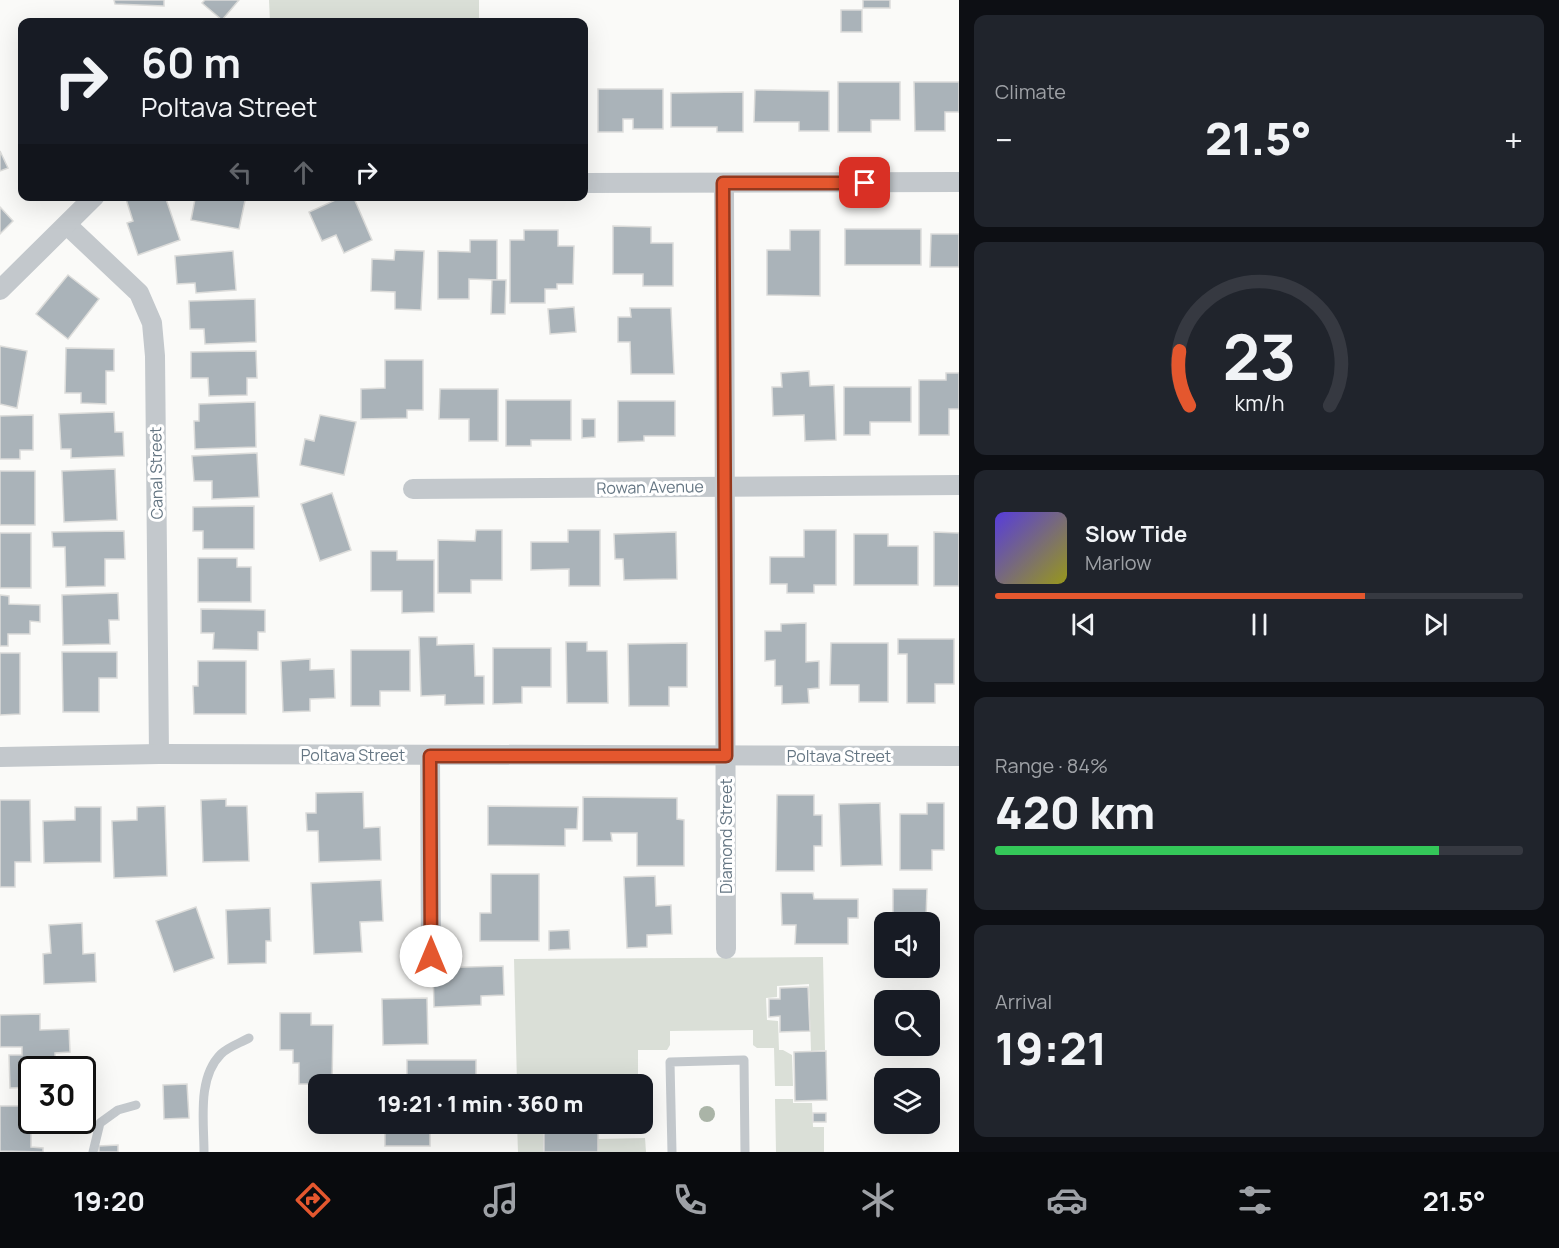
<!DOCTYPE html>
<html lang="en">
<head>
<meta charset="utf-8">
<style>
	body { margin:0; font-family:Manrope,sans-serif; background:#20242c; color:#f1f3f6; height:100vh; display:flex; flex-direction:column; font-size:22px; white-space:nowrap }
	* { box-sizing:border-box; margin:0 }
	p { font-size:20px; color:#9ea1a6 }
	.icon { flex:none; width:33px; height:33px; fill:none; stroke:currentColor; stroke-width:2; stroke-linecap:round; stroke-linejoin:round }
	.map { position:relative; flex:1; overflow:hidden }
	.side { display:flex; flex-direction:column; gap:15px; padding:15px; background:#0d0f14; width:600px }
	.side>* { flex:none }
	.top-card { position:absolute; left:18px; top:18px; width:570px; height:183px; border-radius:12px; box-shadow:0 6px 24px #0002; background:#171b24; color:#f1f3f6; overflow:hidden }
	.buttons { position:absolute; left:874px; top:912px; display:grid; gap:12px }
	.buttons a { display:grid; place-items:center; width:66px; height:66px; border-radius:12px; background:#171b24; box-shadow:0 6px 24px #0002; font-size:30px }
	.speed { position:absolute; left:18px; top:1056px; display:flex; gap:12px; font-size:30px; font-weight:700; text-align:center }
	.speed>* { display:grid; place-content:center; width:78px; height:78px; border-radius:50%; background:#171b24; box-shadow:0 6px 24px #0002; line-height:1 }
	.speed .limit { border:3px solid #111; border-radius:9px; background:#fff; color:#111 }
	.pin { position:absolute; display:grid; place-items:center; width:51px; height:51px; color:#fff; margin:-26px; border-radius:12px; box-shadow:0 3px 9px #0006 }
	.me { position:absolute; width:66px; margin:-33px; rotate:0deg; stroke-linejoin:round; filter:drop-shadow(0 0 4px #0008) }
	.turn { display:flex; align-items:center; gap:21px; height:126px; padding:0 24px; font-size:27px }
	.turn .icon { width:78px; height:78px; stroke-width:2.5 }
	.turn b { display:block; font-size:42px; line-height:51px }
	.lanes { display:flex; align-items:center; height:57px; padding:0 24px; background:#0003; justify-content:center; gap:30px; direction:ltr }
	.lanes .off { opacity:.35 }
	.big { font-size:45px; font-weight:800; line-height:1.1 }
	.side .card { flex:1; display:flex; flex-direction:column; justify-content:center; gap:9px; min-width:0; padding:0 21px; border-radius:12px; background:#20242c }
	.side .dial { align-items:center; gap:0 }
	.dial svg { height:156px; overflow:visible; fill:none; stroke:#363941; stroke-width:7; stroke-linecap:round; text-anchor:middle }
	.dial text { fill:#f1f3f6; stroke:none }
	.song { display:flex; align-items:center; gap:18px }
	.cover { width:72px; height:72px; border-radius:9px; background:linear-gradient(135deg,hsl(250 70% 55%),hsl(60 70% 35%)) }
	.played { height:6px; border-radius:3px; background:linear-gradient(90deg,#e4572e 70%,#363941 70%) }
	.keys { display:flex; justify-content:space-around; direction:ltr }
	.heat { display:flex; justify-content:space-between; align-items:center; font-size:33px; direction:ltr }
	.charge { height:9px; border-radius:4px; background:linear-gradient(90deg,#34c759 84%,#363941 0) }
	.trip { position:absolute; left:308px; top:1074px; width:345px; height:60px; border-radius:12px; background:#171b24; box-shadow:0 6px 24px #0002; font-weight:800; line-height:60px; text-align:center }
	.tabs { display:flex; height:96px; justify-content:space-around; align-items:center; background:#090b0e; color:#9ea1a6 }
	.tabs .icon { width:42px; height:42px }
	.tabs .on { color:#e4572e }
	.tabs b { font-size:27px; color:#f1f3f6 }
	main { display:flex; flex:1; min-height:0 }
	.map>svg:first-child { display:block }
</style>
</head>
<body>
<main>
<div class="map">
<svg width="959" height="1152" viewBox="0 0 959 1152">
	<rect width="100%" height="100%" fill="#fafaf8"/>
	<!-- green -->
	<g fill="#dadfd7">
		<path d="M269,0H479V22H270Z"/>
		<path d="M823,957L825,1050L811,1051L809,984L777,986V997L766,998L767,1020L778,1021L779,1050H783L792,1055L793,1086H775L774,1048H757L753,1045V1030L670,1031V1045L667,1050H638V1084H564V1078H547L543,1084H517L514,959Z"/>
		<path d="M775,1099H793V1103H812L813,1127H824V1152H776Z"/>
		<path d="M517,1124H543V1152H518Z"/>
		<path d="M598,1124H639L640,1128L598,1129Z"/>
		<path d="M645,1138L646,1152H598V1139Z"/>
	</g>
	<!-- building -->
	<g fill="#aab3b9" stroke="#dcdcda" stroke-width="1.5">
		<path d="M114,0H164V6L115,4Z"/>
		<path d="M205,0H239L222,20L202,3Z"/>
		<rect x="863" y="0" width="27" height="8"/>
		<rect x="841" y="10" width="21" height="22"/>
		<rect x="238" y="20" width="18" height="2"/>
		<path d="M838,82H900V120H871V132H838Z"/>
		<path d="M914,82H959V112H945V131H915Z"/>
		<path d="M598,89H663V129H633V119H623V132H598Z"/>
		<path d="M755,90L829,91V131H799V122H754Z"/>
		<path d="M743,92V132H717V127H671V93Z"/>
		<rect x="584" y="93" width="3" height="39"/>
		<path d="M0,151L8,168L0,171Z"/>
		<path d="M134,196H145L146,199L165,196L180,240L138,255L127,223L133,221L126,199Z"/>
		<path d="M183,196H246L239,229L191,220L195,199Z"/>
		<path d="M344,196H353L372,240L344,253L336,235L322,241L309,212Z"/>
		<path d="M0,207L13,221L0,234Z"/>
		<path d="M613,226L651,227V243H673V286H643V274H613Z"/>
		<rect x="845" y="229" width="76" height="36"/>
		<path d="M524,230H558V246H574L573,284H557V289H545V303H510V240H524Z"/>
		<path d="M790,230H820V296L767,295V250H790Z"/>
		<path d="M931,234H959V267H930Z"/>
		<path d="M470,240H497V280L469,279V299H438V251L470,252Z"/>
		<path d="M395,250L424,251L421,310L395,309V292L371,291L372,259L394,260Z"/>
		<path d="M233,251L236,290L196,293L195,283L177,284L175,256Z"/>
		<path d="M68,275L99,299L68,339L36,314Z"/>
		<path d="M492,280H506L505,314H491Z"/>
		<path d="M255,299L256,342L205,344L204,329H190L189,301Z"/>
		<path d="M574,307L576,332L550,334L548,309Z"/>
		<path d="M630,308H671L674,374H631L630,342H618V317H631Z"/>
		<path d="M0,346L27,351L17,408L0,404Z"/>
		<path d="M66,348L114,349V371H106V404L81,403V393H65Z"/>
		<path d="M256,351L257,378H247V395L209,396L208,378H191V352Z"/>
		<path d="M385,360H423V410H407V418L361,419V389L385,388Z"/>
		<path d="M809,371L810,386L834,385L836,440L805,441L804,415L773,416L772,387H782L781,373Z"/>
		<path d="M946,373H959V409H949V435H919V380H946Z"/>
		<path d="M844,387H911V422H870V435H844Z"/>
		<path d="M440,389H498V441H469V419H439Z"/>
		<path d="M506,400H571V440H531V446H506Z"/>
		<path d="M618,401H675V436H644V441L618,442Z"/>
		<path d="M255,402L256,447L195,449L194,421H199V404Z"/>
		<path d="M114,412L115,432H123L124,456L71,458V449H61L59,414Z"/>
		<path d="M33,415V450H20V459H0V416Z"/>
		<path d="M320,415L356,422L344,475L300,465L305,439L314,441Z"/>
		<path d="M582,419H595V437L582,438Z"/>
		<path d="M257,453L259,497L212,499V481H194L192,456Z"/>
		<path d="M115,469L117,520L64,522L62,471Z"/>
		<rect x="0" y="471" width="35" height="54"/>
		<path d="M332,493L351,550L320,561L301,504Z"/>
		<path d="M254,506V549H203V531H193V507Z"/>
		<path d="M476,530H502V580H471V593H438V540L475,541Z"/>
		<path d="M568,530H600V586H569V569L531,570V542H568Z"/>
		<path d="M804,530H836V585H814V593H787V584H770V557H804Z"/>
		<path d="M124,531L125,559H105V586L66,587L65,547H53L52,532Z"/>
		<path d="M676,532L677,579L624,580L623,559H615L614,534Z"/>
		<path d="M934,532L959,533V586H934Z"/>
		<rect x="0" y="533" width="31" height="55"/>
		<path d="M854,534H888V546H918V585H854Z"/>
		<path d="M371,551H397V560H434V612L402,613V591H371Z"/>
		<path d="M198,558H237V567H251V602H198Z"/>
		<path d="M118,593L119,620H109L110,644L63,645L62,595Z"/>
		<path d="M0,595L9,596V604L40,605V622L30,621V634H8V646H0Z"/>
		<path d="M201,609L265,610V632H258V650L213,649L214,633H201Z"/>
		<path d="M806,623V662L819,661V688L808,689L809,703L782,704V686H775V660L765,661V631H781V624Z"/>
		<path d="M419,637H437V645L474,644L475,676H484V704L445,705V695L421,696Z"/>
		<path d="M898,639H954V684H935V703H907V654H898Z"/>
		<path d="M566,642H587V651H607L608,703H567Z"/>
		<path d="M687,643V687H669V706H629L628,644Z"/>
		<path d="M831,643H888V702H859V685H830Z"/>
		<path d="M493,648H551V687H522V703L493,704Z"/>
		<path d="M351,650H410V691H380V706H351Z"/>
		<path d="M62,652H117V678H99V712H63Z"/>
		<path d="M0,653H20V714L0,715Z"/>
		<path d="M310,659V670L334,669L335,698L310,699V711L283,712L281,661Z"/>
		<path d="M198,661H246V714H194L193,686H198Z"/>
		<path d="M363,792L364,828L380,827L381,860L319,862L318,831H307L306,813H316V793Z"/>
		<path d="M777,795H814V815H822V846H814V871H776Z"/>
		<path d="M583,797L677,798V819L684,820V866H637V833H611L612,841H583Z"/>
		<path d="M226,799V806H247L249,861L203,862L201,800Z"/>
		<path d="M0,800H30L31,862H15V887H0Z"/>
		<path d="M880,803L882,865L841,866L839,804Z"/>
		<path d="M927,803H944V850H932V870H900V814H927Z"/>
		<path d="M165,806L167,876L114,878L112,821L137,820V807Z"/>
		<path d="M488,806L578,807L577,829H565V846L488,845Z"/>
		<path d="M75,807H101V862L44,863L43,821L75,820Z"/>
		<path d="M491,874H539V941H480V913H491Z"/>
		<path d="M655,876L656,906L671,905L672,934L647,935V947L627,948L624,877Z"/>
		<path d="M381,880L383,921L360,922L362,952L314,954L311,883Z"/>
		<path d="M893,889H927L926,918H893Z"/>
		<path d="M781,893H813L814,899H858V918H848V944H795L796,925H782Z"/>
		<path d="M196,907L214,958L174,972L156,921Z"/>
		<path d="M270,908L271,941H266V963L228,964L226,910Z"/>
		<path d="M82,923L83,954L95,953L96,982L44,984L43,954L51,953L49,925Z"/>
		<path d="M569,930L570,949L549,950V931Z"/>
		<path d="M503,966L504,995L481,996V1005L434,1007L433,968Z"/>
		<path d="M808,987L810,1031L780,1032V1016L769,1017V999H780V988Z"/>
		<path d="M427,998L428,1044L383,1045L382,999Z"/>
		<path d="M280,1013H311V1025H333L332,1084H299V1063H293V1050H280Z"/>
		<path d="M40,1014V1030L69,1029L70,1052L55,1053V1070H32V1087L10,1088L9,1055H22V1047H0V1015Z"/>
		<path d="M826,1051L827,1100L795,1101L794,1052Z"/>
		<rect x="407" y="1060" width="69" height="24"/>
		<path d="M187,1084L189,1118L164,1119L163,1085Z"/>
		<path d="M0,1106H31V1147L43,1148V1152L0,1151Z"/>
		<rect x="813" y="1113" width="13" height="9"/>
		<rect x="385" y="1124" width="45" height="22"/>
		<rect x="544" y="1124" width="54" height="28"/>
		<path d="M118,1145V1152H99V1146Z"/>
	</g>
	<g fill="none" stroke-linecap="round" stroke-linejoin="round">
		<!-- service -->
		<g stroke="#c3c8cc" stroke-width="9">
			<path d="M93,1152L100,1123L118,1110L136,1105"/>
			<path d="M204,1152C204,1121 197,1078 221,1054C228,1047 240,1043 249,1038"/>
			<path d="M672,1152L670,1062L744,1060L745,1152"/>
		</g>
		<!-- minor -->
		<g stroke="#c3c8cc" stroke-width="20">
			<path d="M584,183L959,182"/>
			<path d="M724,183L726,949"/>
			<path d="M67,225L139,293L152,323L155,356L159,754"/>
			<path d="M0,290L95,196"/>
			<path d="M413,489L959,485"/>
			<path d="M430,756L431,956"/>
			<path d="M0,757L159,754L959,756"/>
		</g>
	</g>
	<!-- trees -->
	<circle fill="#aab4a7" cx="707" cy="1114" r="8"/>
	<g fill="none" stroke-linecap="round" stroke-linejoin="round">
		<defs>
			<path id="route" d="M431,956L430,756H726L723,183H865"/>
		</defs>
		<!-- route casing -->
		<use href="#route" stroke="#94391e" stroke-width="15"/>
		<!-- route -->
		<use href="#route" stroke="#e4572e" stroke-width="10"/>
	</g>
	<g text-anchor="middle" stroke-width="6" stroke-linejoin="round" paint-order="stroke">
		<!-- street labels -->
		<g font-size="16" fill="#657683" stroke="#fff">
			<text transform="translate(156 473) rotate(-91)" y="6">Canal Street</text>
			<text transform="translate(650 487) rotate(-1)" y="6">Rowan Avenue</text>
			<text x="353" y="761">Poltava Street</text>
			<text x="839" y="762">Poltava Street</text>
			<text transform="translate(726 836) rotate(-90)" y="6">Diamond Street</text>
		</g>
	</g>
</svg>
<div class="buttons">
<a><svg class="icon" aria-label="sound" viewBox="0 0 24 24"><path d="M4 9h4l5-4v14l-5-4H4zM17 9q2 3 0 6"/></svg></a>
<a><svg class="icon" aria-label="search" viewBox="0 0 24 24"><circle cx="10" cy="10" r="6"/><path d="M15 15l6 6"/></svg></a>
<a><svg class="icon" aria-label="layers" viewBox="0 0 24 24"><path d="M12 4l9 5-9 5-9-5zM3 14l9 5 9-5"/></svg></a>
</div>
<div class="speed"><div class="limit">30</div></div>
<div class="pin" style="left:865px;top:183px;background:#d93025"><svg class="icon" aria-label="arrive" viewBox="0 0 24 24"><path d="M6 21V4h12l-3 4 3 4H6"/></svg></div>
<svg class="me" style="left:431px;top:956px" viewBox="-20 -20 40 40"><circle r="19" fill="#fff"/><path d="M0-13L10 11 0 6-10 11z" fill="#e4572e"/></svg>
<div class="trip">19:21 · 1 min · 360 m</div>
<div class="top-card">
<div class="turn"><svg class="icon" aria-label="right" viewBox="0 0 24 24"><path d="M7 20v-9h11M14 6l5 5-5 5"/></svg><div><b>60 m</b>Poltava Street</div></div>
<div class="lanes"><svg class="icon off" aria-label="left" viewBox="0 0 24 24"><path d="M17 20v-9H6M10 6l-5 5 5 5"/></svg><svg class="icon off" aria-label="ahead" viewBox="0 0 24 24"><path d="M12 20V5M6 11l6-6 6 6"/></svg><svg class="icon" aria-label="right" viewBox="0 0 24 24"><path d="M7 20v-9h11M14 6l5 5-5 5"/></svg></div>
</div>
</div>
<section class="side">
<div class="card"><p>Climate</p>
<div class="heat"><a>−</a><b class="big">21.5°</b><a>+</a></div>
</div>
<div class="card dial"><svg viewBox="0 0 100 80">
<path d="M14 69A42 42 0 1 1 86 69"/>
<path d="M14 69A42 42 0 0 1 9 41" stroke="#e4572e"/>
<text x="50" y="56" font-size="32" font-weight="700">23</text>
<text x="50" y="72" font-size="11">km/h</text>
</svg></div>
<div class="card">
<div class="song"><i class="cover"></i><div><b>Slow Tide</b><p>Marlow</p></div></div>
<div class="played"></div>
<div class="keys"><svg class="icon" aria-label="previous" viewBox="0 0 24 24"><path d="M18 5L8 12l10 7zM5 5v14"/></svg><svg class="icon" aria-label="pause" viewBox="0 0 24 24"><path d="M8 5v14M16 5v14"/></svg><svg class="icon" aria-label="next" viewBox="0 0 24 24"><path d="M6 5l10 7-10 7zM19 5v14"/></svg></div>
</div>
<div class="card"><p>Range · 84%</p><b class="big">420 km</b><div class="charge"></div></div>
<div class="card"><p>Arrival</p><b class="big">19:21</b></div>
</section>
</main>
<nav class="tabs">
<b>19:20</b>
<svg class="icon on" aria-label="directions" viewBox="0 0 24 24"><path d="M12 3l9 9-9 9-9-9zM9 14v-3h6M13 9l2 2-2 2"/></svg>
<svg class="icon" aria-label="music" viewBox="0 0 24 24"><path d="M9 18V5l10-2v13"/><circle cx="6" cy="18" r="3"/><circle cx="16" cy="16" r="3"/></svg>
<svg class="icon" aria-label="phone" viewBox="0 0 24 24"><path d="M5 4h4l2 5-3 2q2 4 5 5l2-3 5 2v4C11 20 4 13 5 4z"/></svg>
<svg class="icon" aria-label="climate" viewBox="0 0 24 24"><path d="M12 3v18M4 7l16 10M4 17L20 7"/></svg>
<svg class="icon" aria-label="car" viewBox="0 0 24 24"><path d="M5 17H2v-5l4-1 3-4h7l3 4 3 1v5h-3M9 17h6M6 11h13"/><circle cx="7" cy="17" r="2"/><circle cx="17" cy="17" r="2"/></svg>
<svg class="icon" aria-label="filters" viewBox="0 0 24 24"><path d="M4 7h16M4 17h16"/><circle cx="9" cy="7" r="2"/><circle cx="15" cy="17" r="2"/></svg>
<b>21.5°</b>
</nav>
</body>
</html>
